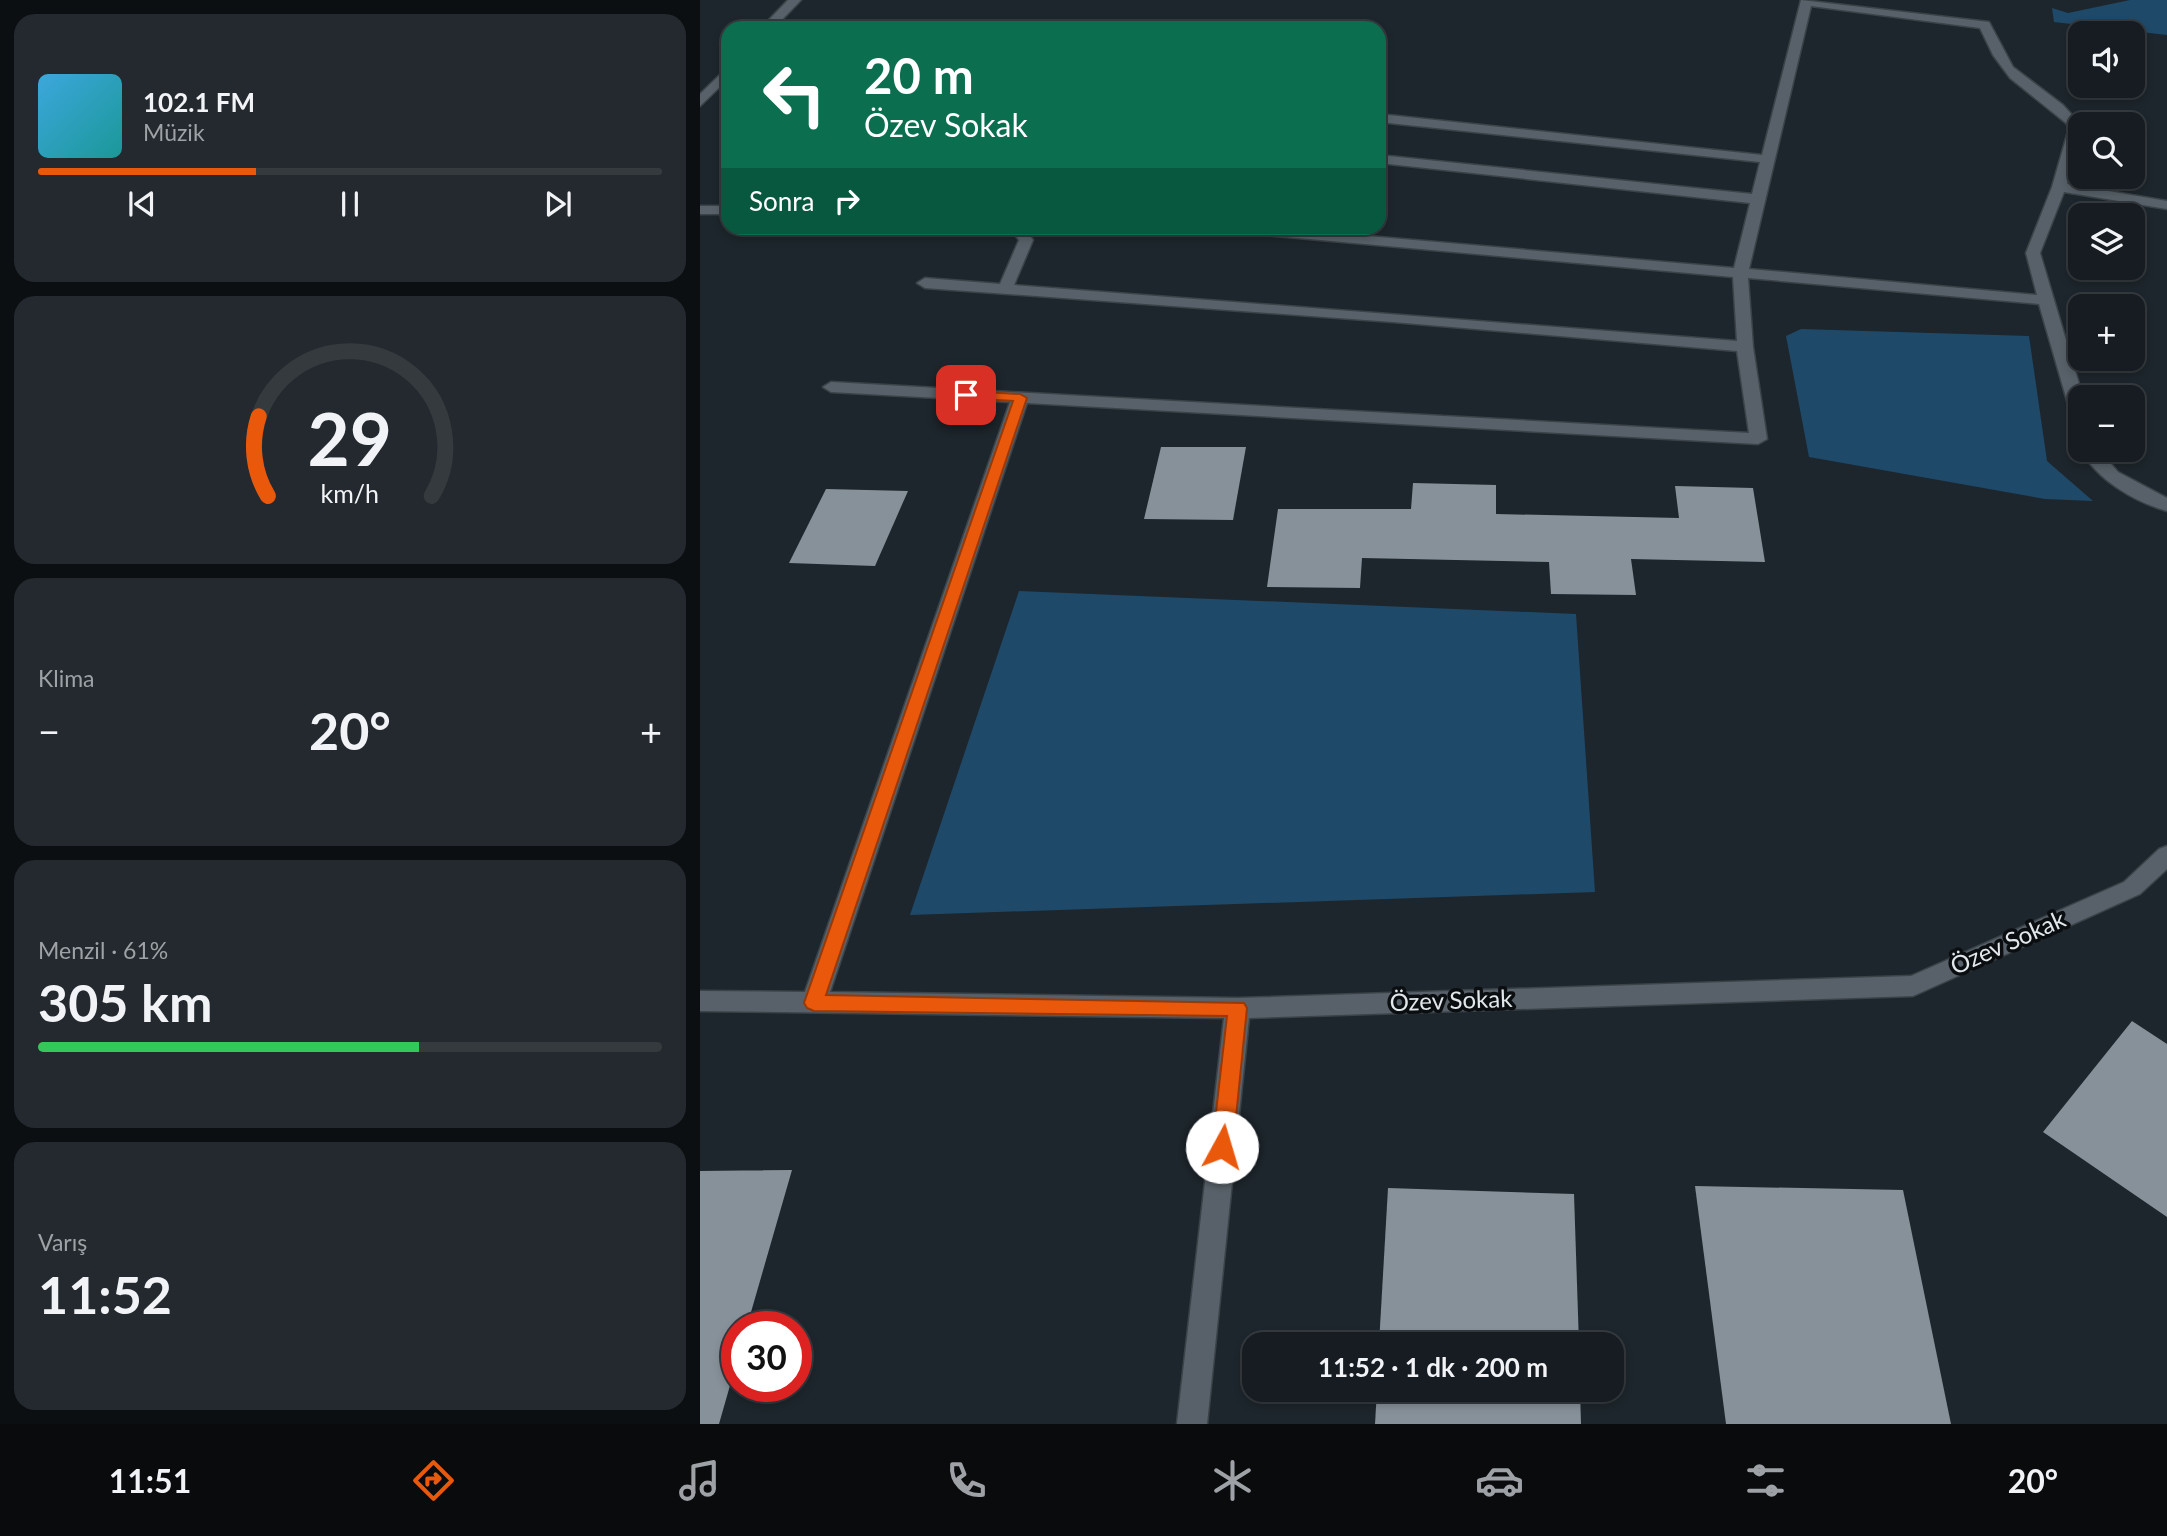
<!DOCTYPE html>
<html lang="tr">
<head>
<meta charset="utf-8">
<style>
	body { margin:0; font-family:Lato,sans-serif; background:#23292e; color:#f1f3f6; height:100vh; display:flex; flex-direction:column; font-size:26px; white-space:nowrap }
	* { box-sizing:border-box; margin:0 }
	p { font-size:23px; color:#9ea1a5 }
	.icon { flex:none; width:38px; height:38px; fill:none; stroke:currentColor; stroke-width:2; stroke-linecap:round; stroke-linejoin:round }
	.map { position:relative; flex:1; overflow:hidden }
	.panel { display:flex; flex-direction:column; gap:14px; padding:14px; background:#0c0f12; width:700px }
	.panel>* { flex:none }
	.banner { position:absolute; left:21px; top:21px; width:665px; height:214px; border-radius:21px; box-shadow:0 4px 10px #0003,0 0 0 2px #353a3f; background:#0b6e4f; color:#fff; overflow:hidden }
	.controls { position:absolute; left:1368px; top:21px; display:grid; gap:14px }
	.controls a { display:grid; place-items:center; width:77px; height:77px; border-radius:14px; background:#161c21; box-shadow:0 4px 10px #0003,0 0 0 2px #353a3f; font-size:35px }
	.speed { position:absolute; left:21px; top:1311px; display:flex; gap:14px; font-size:35px; font-weight:700; text-align:center }
	.speed>* { display:grid; place-content:center; width:91px; height:91px; border-radius:50%; background:#161c21; box-shadow:0 4px 10px #0003,0 0 0 2px #353a3f; line-height:1 }
	.speed .limit { border:10px solid #d22; background:#fff; color:#111 }
	.pin { position:absolute; display:grid; place-items:center; width:60px; height:60px; color:#fff; margin:-30px; border-radius:14px; box-shadow:0 4px 10px #0006 }
	.me { position:absolute; width:77px; margin:-38px; rotate:6deg; stroke-linejoin:round; filter:drop-shadow(0 0 5px #0008) }
	.turn { display:flex; align-items:center; gap:24px; height:147px; padding:0 28px; font-size:32px }
	.turn .icon { width:91px; height:91px; stroke-width:2.5 }
	.turn b { display:block; font-size:49px; line-height:60px }
	.then { display:flex; align-items:center; height:66px; padding:0 28px; background:#0003; gap:14px; font-size:26px }
	.big { font-size:52px; font-weight:700; line-height:1.1 }
	.panel .widget { flex:1; display:flex; flex-direction:column; justify-content:center; gap:10px; min-width:0; padding:0 24px; border-radius:21px; background:#23292e }
	.panel .dial { align-items:center; gap:0 }
	.dial svg { height:182px; overflow:visible; fill:none; stroke:#353a3f; stroke-width:7; stroke-linecap:round; text-anchor:middle }
	.dial text { fill:#f1f3f6; stroke:none }
	.song { display:flex; align-items:center; gap:21px }
	.cover { width:84px; height:84px; border-radius:10px; background:linear-gradient(135deg,hsl(200 70% 55%),hsl(180 70% 35%)) }
	.played { height:7px; border-radius:4px; background:linear-gradient(90deg,#ea580c 35%,#353a3f 35%) }
	.keys { display:flex; justify-content:space-around; direction:ltr }
	.heat { display:flex; justify-content:space-between; align-items:center; font-size:38px; direction:ltr }
	.charge { height:10px; border-radius:5px; background:linear-gradient(90deg,#34c759 61%,#353a3f 0) }
	.trip { position:absolute; left:542px; top:1332px; width:382px; height:70px; border-radius:21px; background:#161c21; box-shadow:0 4px 10px #0003,0 0 0 2px #353a3f; font-weight:700; line-height:70px; text-align:center }
	.menu { display:flex; height:112px; justify-content:space-around; align-items:center; background:#090b0d; color:#9ea1a5 }
	.menu .icon { width:49px; height:49px }
	.menu .active { color:#ea580c }
	.menu b { font-size:32px; color:#f1f3f6 }
	main { display:flex; flex:1; min-height:0 }
	.map>svg:first-child { display:block }
</style>
</head>
<body>
<main>
<section class="panel">
<div class="widget">
<div class="song"><i class="cover"></i><div><b>102.1 FM</b><p>Müzik</p></div></div>
<div class="played"></div>
<div class="keys"><svg class="icon" aria-label="previous" viewBox="0 0 24 24"><path d="M18 5L8 12l10 7zM5 5v14"/></svg><svg class="icon" aria-label="pause" viewBox="0 0 24 24"><path d="M8 5v14M16 5v14"/></svg><svg class="icon" aria-label="next" viewBox="0 0 24 24"><path d="M6 5l10 7-10 7zM19 5v14"/></svg></div>
</div>
<div class="widget dial"><svg viewBox="0 0 100 80">
<path d="M14 69A42 42 0 1 1 86 69"/>
<path d="M14 69A42 42 0 0 1 10 34" stroke="#ea580c"/>
<text x="50" y="56" font-size="32" font-weight="700">29</text>
<text x="50" y="72" font-size="11">km/h</text>
</svg></div>
<div class="widget"><p>Klima</p>
<div class="heat"><a>−</a><b class="big">20°</b><a>+</a></div>
</div>
<div class="widget"><p>Menzil · 61%</p><b class="big">305 km</b><div class="charge"></div></div>
<div class="widget"><p>Varış</p><b class="big">11:52</b></div>
</section>
<div class="map">
<svg width="1467" height="1424" viewBox="0 0 1467 1424">
	<rect width="100%" height="100%" fill="#1d262c"/>
	<!-- green -->
	<g fill="#1f4968">
		<path d="M1430,0H1467V35L1354,22L1352,8L1368,13Z"/>
		<path d="M1101,329L1329,336L1347,461L1393,501L1345,499L1109,457L1086,336Z"/>
		<path d="M319,591L876,614L895,892L210,915Z"/>
	</g>
	<!-- building -->
	<g fill="#879199">
		<path d="M461,447H546L533,520L444,519Z"/>
		<path d="M713,483L796,485V514L979,518L975,486L1053,488L1065,562L931,559L936,595L851,594L849,562L662,558L660,588L567,587L578,509H711Z"/>
		<path d="M126,489L208,491L175,566L89,563Z"/>
		<path d="M1432,1021L1467,1044V1217L1343,1132Z"/>
		<path d="M92,1170L47,1326H37V1361L19,1424H0V1171Z"/>
		<path d="M995,1186L1203,1190L1251,1424H1026Z"/>
		<path d="M688,1188L874,1194L879,1344H679Z"/>
		<path d="M677,1390H880L881,1424H675Z"/>
	</g>
	<g fill="none" stroke-linecap="round" stroke-linejoin="round">
		<defs>
			<g id="minor">
				<path d="M88,0H101L74,28H61Z"/>
				<path d="M1101,0L1289,22L1313,67L1363,105L1381,125L1367,184L1467,201V209L1364,192L1340,253L1383,397H1381V423L1372,418L1339,304L1048,278L1053,347L1067,439L1058,444L327,403L130,992L538,998L1211,976L1424,882L1459,849L1467,846V869L1440,894L1213,996L549,1018L507,1424H477L524,1018L0,1011V991L105,992L310,402L131,392L123,387L131,382L1049,433L1037,351L693,322L225,288L217,283L225,278L300,284L319,240L310,228H324L333,240L314,285L1037,341L1033,277L531,232L524,228H575L1034,268L1050,203L679,163V155L1052,194L1060,162L679,122V114L1062,155ZM1111,6L1280,28L1293,55L1310,78L1366,123L1369,128L1352,187L1326,253L1337,295L1049,269Z"/>
				<path d="M28,67V79L0,106V94Z"/>
				<rect x="0" y="206" width="28" height="8"/>
				<path d="M1381,450H1399L1418,472L1467,498V511C1435,502 1397,480 1381,450Z"/>
			</g>
		</defs>
		<!-- minor casing -->
		<use href="#minor" stroke="#3b4348" stroke-width="3"/>
		<!-- minor -->
		<use href="#minor" fill="#586169" fill-rule="evenodd"/>
	</g>
	<!-- route -->
	<path fill="#ea580c" stroke="#983908" stroke-width="2" d="M266,391L320,394L327,398L126,995L544,1003L547,1008L533,1147L530,1153L522,1156L515,1153L512,1147L527,1016L114,1011L107,1008L104,1003L313,401L262,398V392Z"/>
	<g text-anchor="middle" stroke-width="7" stroke-linejoin="round" paint-order="stroke">
		<!-- street labels -->
		<g font-size="24" fill="#e1e7eb" stroke="#0b0e11">
			<text transform="translate(1308 943) rotate(-24)" y="8">Özev Sokak</text>
			<text transform="translate(751 1001) rotate(-2)" y="8">Özev Sokak</text>
		</g>
	</g>
</svg>
<div class="controls">
<a><svg class="icon" aria-label="sound" viewBox="0 0 24 24"><path d="M4 9h4l5-4v14l-5-4H4zM17 9q2 3 0 6"/></svg></a>
<a><svg class="icon" aria-label="search" viewBox="0 0 24 24"><circle cx="10" cy="10" r="6"/><path d="M15 15l6 6"/></svg></a>
<a><svg class="icon" aria-label="layers" viewBox="0 0 24 24"><path d="M12 4l9 5-9 5-9-5zM3 14l9 5 9-5"/></svg></a>
<a>+</a>
<a>−</a>
</div>
<div class="speed"><div class="limit">30</div></div>
<div class="pin" style="left:266px;top:395px;background:#d93025"><svg class="icon" aria-label="arrive" viewBox="0 0 24 24"><path d="M6 21V4h12l-3 4 3 4H6"/></svg></div>
<svg class="me" style="left:522px;top:1147px" viewBox="-20 -20 40 40"><circle r="19" fill="#fff"/><path d="M0-13L10 11 0 6-10 11z" fill="#ea580c"/></svg>
<div class="trip">11:52 · 1 dk · 200 m</div>
<div class="banner">
<div class="turn"><svg class="icon" aria-label="left" viewBox="0 0 24 24"><path d="M17 20v-9H6M10 6l-5 5 5 5"/></svg><div><b>20 m</b>Özev Sokak</div></div>
<div class="then">Sonra<svg class="icon" aria-label="right" viewBox="0 0 24 24"><path d="M7 20v-9h11M14 6l5 5-5 5"/></svg></div>
</div>
</div>
</main>
<nav class="menu">
<b>11:51</b>
<svg class="icon active" aria-label="directions" viewBox="0 0 24 24"><path d="M12 3l9 9-9 9-9-9zM9 14v-3h6M13 9l2 2-2 2"/></svg>
<svg class="icon" aria-label="music" viewBox="0 0 24 24"><path d="M9 18V5l10-2v13"/><circle cx="6" cy="18" r="3"/><circle cx="16" cy="16" r="3"/></svg>
<svg class="icon" aria-label="phone" viewBox="0 0 24 24"><path d="M5 4h4l2 5-3 2q2 4 5 5l2-3 5 2v4C11 20 4 13 5 4z"/></svg>
<svg class="icon" aria-label="climate" viewBox="0 0 24 24"><path d="M12 3v18M4 7l16 10M4 17L20 7"/></svg>
<svg class="icon" aria-label="car" viewBox="0 0 24 24"><path d="M5 17H2v-5l4-1 3-4h7l3 4 3 1v5h-3M9 17h6M6 11h13"/><circle cx="7" cy="17" r="2"/><circle cx="17" cy="17" r="2"/></svg>
<svg class="icon" aria-label="filters" viewBox="0 0 24 24"><path d="M4 7h16M4 17h16"/><circle cx="9" cy="7" r="2"/><circle cx="15" cy="17" r="2"/></svg>
<b>20°</b>
</nav>
</body>
</html>
